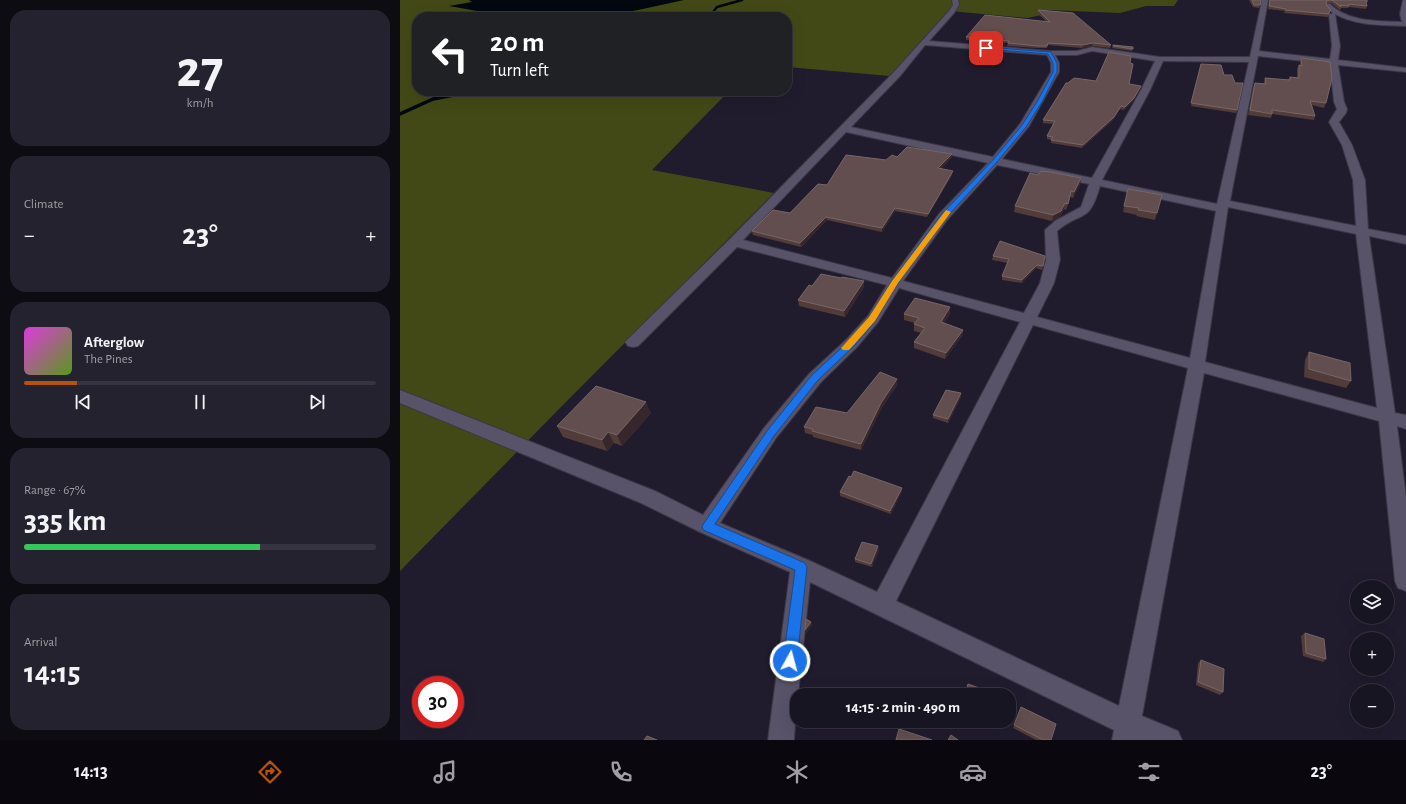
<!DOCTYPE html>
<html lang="en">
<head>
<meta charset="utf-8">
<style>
	body { margin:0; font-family:"Alegreya Sans",sans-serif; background:#25222f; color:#f1f3f6; height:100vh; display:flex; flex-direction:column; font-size:15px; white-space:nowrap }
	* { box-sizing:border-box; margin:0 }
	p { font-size:13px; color:#9f9fa5 }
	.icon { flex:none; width:22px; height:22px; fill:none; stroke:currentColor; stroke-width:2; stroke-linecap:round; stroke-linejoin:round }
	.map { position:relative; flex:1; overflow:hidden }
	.drawer { display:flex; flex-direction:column; gap:10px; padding:10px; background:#0d0c13; width:400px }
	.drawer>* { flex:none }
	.guide { position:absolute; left:12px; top:12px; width:380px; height:84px; border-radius:16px; box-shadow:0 4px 16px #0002,0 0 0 1px #363440; background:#202124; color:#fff; overflow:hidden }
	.tools { position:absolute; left:950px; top:580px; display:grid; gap:8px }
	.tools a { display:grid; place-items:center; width:44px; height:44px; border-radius:50%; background:#181522; box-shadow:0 4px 16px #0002,0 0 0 1px #363440; font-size:20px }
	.speed { position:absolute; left:12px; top:676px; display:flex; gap:8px; font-size:20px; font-weight:700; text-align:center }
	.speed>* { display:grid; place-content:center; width:52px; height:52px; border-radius:50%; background:#181522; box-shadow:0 4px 16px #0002,0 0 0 1px #363440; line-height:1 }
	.speed .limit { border:6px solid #d22; background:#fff; color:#111 }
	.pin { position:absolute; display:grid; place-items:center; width:34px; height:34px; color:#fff; margin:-17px; border-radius:8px; box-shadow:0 2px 6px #0006 }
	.me { position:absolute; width:44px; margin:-22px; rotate:7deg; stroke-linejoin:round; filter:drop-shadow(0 0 3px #0008) }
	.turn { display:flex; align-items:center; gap:14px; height:84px; padding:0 12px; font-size:18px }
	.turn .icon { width:52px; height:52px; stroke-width:2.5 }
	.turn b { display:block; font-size:28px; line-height:34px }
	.big { font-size:30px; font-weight:700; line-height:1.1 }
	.drawer .widget { flex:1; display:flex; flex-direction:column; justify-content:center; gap:6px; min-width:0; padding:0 14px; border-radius:16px; background:#25222f }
	.drawer .dial { align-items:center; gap:0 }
	.dial b { font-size:52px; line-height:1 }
	.song { display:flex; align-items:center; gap:12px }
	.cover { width:48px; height:48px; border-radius:6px; background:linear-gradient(135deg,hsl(300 70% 55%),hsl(90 70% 35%)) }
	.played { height:4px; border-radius:2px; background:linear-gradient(90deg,#b45309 15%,#363440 15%) }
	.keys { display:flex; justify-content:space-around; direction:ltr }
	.heat { display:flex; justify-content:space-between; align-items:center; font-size:22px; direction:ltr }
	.charge { height:6px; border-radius:3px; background:linear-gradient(90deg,#34c759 67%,#363440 0) }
	.trip { position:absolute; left:390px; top:688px; width:226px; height:40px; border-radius:16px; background:#181522; box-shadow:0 4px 16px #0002,0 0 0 1px #363440; font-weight:700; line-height:40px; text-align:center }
	.menu { display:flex; height:64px; justify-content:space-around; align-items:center; background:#0a080e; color:#9f9fa5 }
	.menu .icon { width:28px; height:28px }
	.menu .selected { color:#b45309 }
	.menu b { font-size:18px; color:#f1f3f6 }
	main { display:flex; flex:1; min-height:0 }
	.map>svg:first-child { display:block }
</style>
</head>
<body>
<main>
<section class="drawer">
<div class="widget dial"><b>27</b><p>km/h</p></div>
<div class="widget"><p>Climate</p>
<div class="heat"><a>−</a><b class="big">23°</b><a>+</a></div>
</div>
<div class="widget">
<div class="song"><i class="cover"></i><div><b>Afterglow</b><p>The Pines</p></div></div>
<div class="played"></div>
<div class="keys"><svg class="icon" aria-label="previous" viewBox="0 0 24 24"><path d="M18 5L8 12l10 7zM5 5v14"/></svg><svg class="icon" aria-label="pause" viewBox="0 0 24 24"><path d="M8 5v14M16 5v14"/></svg><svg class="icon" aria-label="next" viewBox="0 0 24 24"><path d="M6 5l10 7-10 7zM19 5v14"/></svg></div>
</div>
<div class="widget"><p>Range · 67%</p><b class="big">335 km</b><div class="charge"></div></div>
<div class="widget"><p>Arrival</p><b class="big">14:15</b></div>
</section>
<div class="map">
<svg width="1006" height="740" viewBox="0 0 1006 740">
	<rect width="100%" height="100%" fill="#201c2e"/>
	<!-- green -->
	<path fill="#434916" d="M0,0H778L774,6H746L720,13L648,10L642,15L627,18L550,11L490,76L387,67V17H17V91H329L252,170L374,193L158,410L0,571Z"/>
	<!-- water -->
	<path fill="#01080f" d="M69,0H284L238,10L222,13L204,12L185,17H112L49,6L72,2Z"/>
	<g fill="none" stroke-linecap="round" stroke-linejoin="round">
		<!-- stream-far1 -->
		<path stroke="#01080f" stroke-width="2.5" d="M309,17L317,7L342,0"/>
		<!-- stream -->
		<path stroke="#01080f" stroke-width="3.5" d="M0,114L33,99L74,91"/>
		<defs>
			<path id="street" d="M552,0H558L559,5L554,13L529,41L650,51H677L692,47L760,57H850L862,0H868L859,51L930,59L932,46L929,15L933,13L926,6V4H930C948,22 978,21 1002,22L1000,14L1003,0H1006V26C983,25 956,26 935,14L940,46L938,60L1006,68V72L938,65L944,102L947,109L946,113L939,122L952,145L965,180L968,229L1006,236V244L969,236L995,413L1006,415V429L997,426L1006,497V591L998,588L995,581L979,421L804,373L742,716L778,731L782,740H712L714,730L410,582L398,695H397L394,740H368L390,572L300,532L241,503L0,403V390L255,491L303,515L364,428L409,374L447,339L468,316L487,285L337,247L238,346L233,347L228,346L225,342L330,239L494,72L549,11L553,5ZM525,45L647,55L651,63V72L620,124L593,157L451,127L500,76ZM692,51L755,61L741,90L692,178L602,159L629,126L659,72V63L655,55H677ZM858,56L930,64L934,102L937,109L929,122L942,145L953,180L956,226L830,201ZM763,61L849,62L817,204L702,180L750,90ZM446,132L588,163L539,214L492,278L343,240ZM597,165L689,184L681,207L655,221L645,230L646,260L640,283L624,313L503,281L547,220ZM700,186L816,211L790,358L637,317L654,283L660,260L657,231C682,210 689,225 700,186ZM828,207L956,234L977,408L805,362ZM499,288L620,322L477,592L408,560L320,523L376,438L421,382L457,347L478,322ZM633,325L788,368L719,706L496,601Z"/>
		</defs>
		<!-- street casing -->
		<use href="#street" stroke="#3b3746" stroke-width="2"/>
		<!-- street -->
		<use href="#street" fill="#585369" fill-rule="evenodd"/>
	</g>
	<!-- wall -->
	<g fill="#523c3a">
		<path d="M849,0H861L859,8L853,7Z"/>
		<path d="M869,0H967L966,4L967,6L966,9L949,7L948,8H941L940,10L931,3H926V5L931,10L930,13L929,14L928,17L884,13L885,11L868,9Z"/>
		<path d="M638,10L711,45L710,48L692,46L682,48L648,45L647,48H637L607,46L608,43L566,40V37L647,22L637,13Z"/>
		<path d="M713,45L733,47L732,51L712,48Z"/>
		<path d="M901,58L926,103L924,108L912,105L915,116L914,120L872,114L871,118L848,115L853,87L855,83L864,84V82L865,78L888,80L890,77L897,78V69L899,65L900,66V62Z"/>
		<path d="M730,63L729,84L740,88L733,101L724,110L720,109L713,120L682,148L651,143V140L647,139V136L653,124L643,123V120L668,83L696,81Z"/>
		<path d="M801,64L824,75L837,110L836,113L791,106Z"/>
		<path d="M497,157H552L541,169L552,175L527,217L495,211L482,232L427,220L401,247L353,235L352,231L390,213L427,185L486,160Z"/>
		<path d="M681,178L680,184L673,198L670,197L666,210L664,209L660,217L652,221L614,212L615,206Z"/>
		<path d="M728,189L757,213L755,220L736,216L737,215L723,212Z"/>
		<path d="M593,256H645L642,270L636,268L622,283L602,280V276L608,263L592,260Z"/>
		<path d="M441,278L464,281V287L445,317L399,306L398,300L412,286Z"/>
		<path d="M504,314H550L544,323L563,330L562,336L545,359L514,348V342L521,333L514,331V324L515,323L504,320Z"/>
		<path d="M909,352L951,381L946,388L904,377L905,360Z"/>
		<path d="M497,385L481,409L461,450L413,437V435L405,433L404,427L447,413Z"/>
		<path d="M561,393V397L548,423L533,418V415Z"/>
		<path d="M251,413L222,446L214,443L207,451L163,437L157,426Z"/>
		<path d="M502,491L491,514L440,496V492Z"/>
		<path d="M479,550L472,567L455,562V559Z"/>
		<path d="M905,633L926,659L923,662L903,656L901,636Z"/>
		<path d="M801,660L823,692L820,695L796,685L798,663Z"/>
		<path d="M621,707L651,740H636L613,728Z"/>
	</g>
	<!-- shaded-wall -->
	<g fill="#37272d">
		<path d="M693,43L692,46L682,48L683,45Z"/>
		<path d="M741,86L740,88L733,101L724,110L725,107Z"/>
		<path d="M721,106L720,109L713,120L682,148L683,145Z"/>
		<path d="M552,154V157L538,172V168Z"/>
		<path d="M553,171L552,175L527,217L528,214Z"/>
		<path d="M681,178L680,184L673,198L674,192Z"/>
		<path d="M665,203L664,209L660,217L652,221L653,215Z"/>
		<path d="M495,208V211L482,232V228Z"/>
		<path d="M426,217L427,220L401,247L400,243Z"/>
		<path d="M637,265L636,268L622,283V280Z"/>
		<path d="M464,281V287L445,317L444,311Z"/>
		<path d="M550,307V314L541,329V322Z"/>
		<path d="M563,330L562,336L545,359L546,353Z"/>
		<path d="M497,379V385L481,409L461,450V444L481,403Z"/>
		<path d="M561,393V397L548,423V419Z"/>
		<path d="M246,402L251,413L222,446L217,435Z"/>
		<path d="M208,432L214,443L207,451L202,440Z"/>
		<path d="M502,488V491L491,514L490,511Z"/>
		<path d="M478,546L479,550L472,567L471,564Z"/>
		<path d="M411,622L412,625L406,634L405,630Z"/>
	</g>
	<!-- building -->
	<g fill="#624e4e" stroke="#776667">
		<path d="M852,0H861L860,5H854Z"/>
		<path d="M870,0H967V2H966L967,6L948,4L949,6L940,5L941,7L932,0H927L926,5L931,10L929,12V14L885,10L886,9L869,6Z"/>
		<path d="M638,10L673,13L711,45L693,43L683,45L648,43L647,46H638L608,43L609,41L566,37L585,15L650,22Z"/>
		<path d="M713,45L733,47V49L713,46Z"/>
		<path d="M709,52L731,56L730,63L733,64L729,84L741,86L734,98L725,107L721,106L714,117L683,145L651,140L653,137L647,136L655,121L643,120L666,83H668L674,78L696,81Z"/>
		<path d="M901,58L930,62L932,78L926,103L910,101L915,116L872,110V114L850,110L855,83L866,84L865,78L890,80V77L899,78V65L902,66Z"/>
		<path d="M801,64L821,65L824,75H832L835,83H843L837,110L791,103Z"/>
		<path d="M507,147L552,154L538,168L553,171L528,214L495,208L482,228L426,217L400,243L352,231L373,210L390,213L418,184L427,185L446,155L486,160L492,155L497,157Z"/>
		<path d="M641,171L650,172L681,178L674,192L671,191L668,204L665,203L661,211L653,215L615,206L630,173L638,175Z"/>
		<path d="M728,189L762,195L757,213L738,210L739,208L724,206Z"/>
		<path d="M600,241L645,256L643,266L637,265L622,280L602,276L609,259L593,256Z"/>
		<path d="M421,274L441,278L442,277L464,281L444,311L398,300L409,285L412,286Z"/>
		<path d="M515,298L550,307L541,322L563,330L546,353L514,342L525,328L514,324L519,318L504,314Z"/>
		<path d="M909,352L950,363L951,381L909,369Z"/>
		<path d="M480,372L497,379L481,403L461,444L412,431L413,429L404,427L416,407L447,413Z"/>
		<path d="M196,386L246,402L217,435L208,432L202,440L157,426Z"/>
		<path d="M546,390L561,393L548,419L533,415Z"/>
		<path d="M454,471L502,488L490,511L440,492L449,476L451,477Z"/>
		<path d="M462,542L478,546L471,564L455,559Z"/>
		<path d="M406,619L411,622L405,630Z"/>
		<path d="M905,633L924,639L926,659L906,653Z"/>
		<path d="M801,660L824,669L823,692L798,682Z"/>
		<path d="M568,684L585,690L583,695H565Z"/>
		<path d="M621,707L656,724L651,740H643L614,725Z"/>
		<path d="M499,729L532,740H496Z"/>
		<path d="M551,735L558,740H548Z"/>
		<path d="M247,736L257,740H244Z"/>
	</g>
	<!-- route -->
	<path fill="#1a73e8" stroke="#114b97" d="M585,47L651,52L657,63V72L642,102L626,127L597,162L546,218L498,283L475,321L455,345L418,380L374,436L315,524L405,563L407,567L397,661L395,666L390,668L385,666L383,661L395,570L303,530L302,526L367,431L412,375L449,341L469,317L492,281L541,215L593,160L622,125L637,102L653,72V63L648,54L586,49Z"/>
	<!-- slow -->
	<path fill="#f59e0b" d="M546,210L551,212L498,283L475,321L449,350H443L441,348L443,346L469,317L492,281Z"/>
</svg>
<div class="tools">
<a><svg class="icon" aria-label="layers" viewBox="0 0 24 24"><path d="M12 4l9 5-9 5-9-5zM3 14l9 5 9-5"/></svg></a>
<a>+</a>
<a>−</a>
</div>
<div class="speed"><div class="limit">30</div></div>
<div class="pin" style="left:586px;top:48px;background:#d93025"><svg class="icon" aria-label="arrive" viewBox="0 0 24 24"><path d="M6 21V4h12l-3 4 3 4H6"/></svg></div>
<svg class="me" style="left:390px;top:661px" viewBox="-20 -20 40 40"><circle r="17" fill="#1a73e8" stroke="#fff" stroke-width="3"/><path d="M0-11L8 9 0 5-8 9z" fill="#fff"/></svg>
<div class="trip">14:15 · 2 min · 490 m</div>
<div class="guide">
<div class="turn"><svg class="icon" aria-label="left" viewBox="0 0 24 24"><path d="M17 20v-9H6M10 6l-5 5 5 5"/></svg><div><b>20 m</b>Turn left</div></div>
</div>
</div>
</main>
<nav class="menu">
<b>14:13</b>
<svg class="icon selected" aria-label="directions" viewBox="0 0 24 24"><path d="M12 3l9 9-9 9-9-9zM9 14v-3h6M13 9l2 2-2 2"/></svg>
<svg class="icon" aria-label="music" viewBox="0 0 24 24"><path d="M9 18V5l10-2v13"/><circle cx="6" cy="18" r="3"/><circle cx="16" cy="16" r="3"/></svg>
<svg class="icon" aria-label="phone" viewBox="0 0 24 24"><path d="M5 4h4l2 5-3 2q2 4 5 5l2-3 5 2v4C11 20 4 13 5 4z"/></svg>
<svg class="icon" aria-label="climate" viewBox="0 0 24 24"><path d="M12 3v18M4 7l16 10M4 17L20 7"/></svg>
<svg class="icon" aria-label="car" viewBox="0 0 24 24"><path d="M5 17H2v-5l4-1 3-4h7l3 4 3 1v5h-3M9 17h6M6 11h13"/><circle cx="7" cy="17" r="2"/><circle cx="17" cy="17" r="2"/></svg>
<svg class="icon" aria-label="filters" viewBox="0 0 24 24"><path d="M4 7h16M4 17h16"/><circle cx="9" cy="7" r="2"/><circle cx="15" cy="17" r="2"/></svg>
<b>23°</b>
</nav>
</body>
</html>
